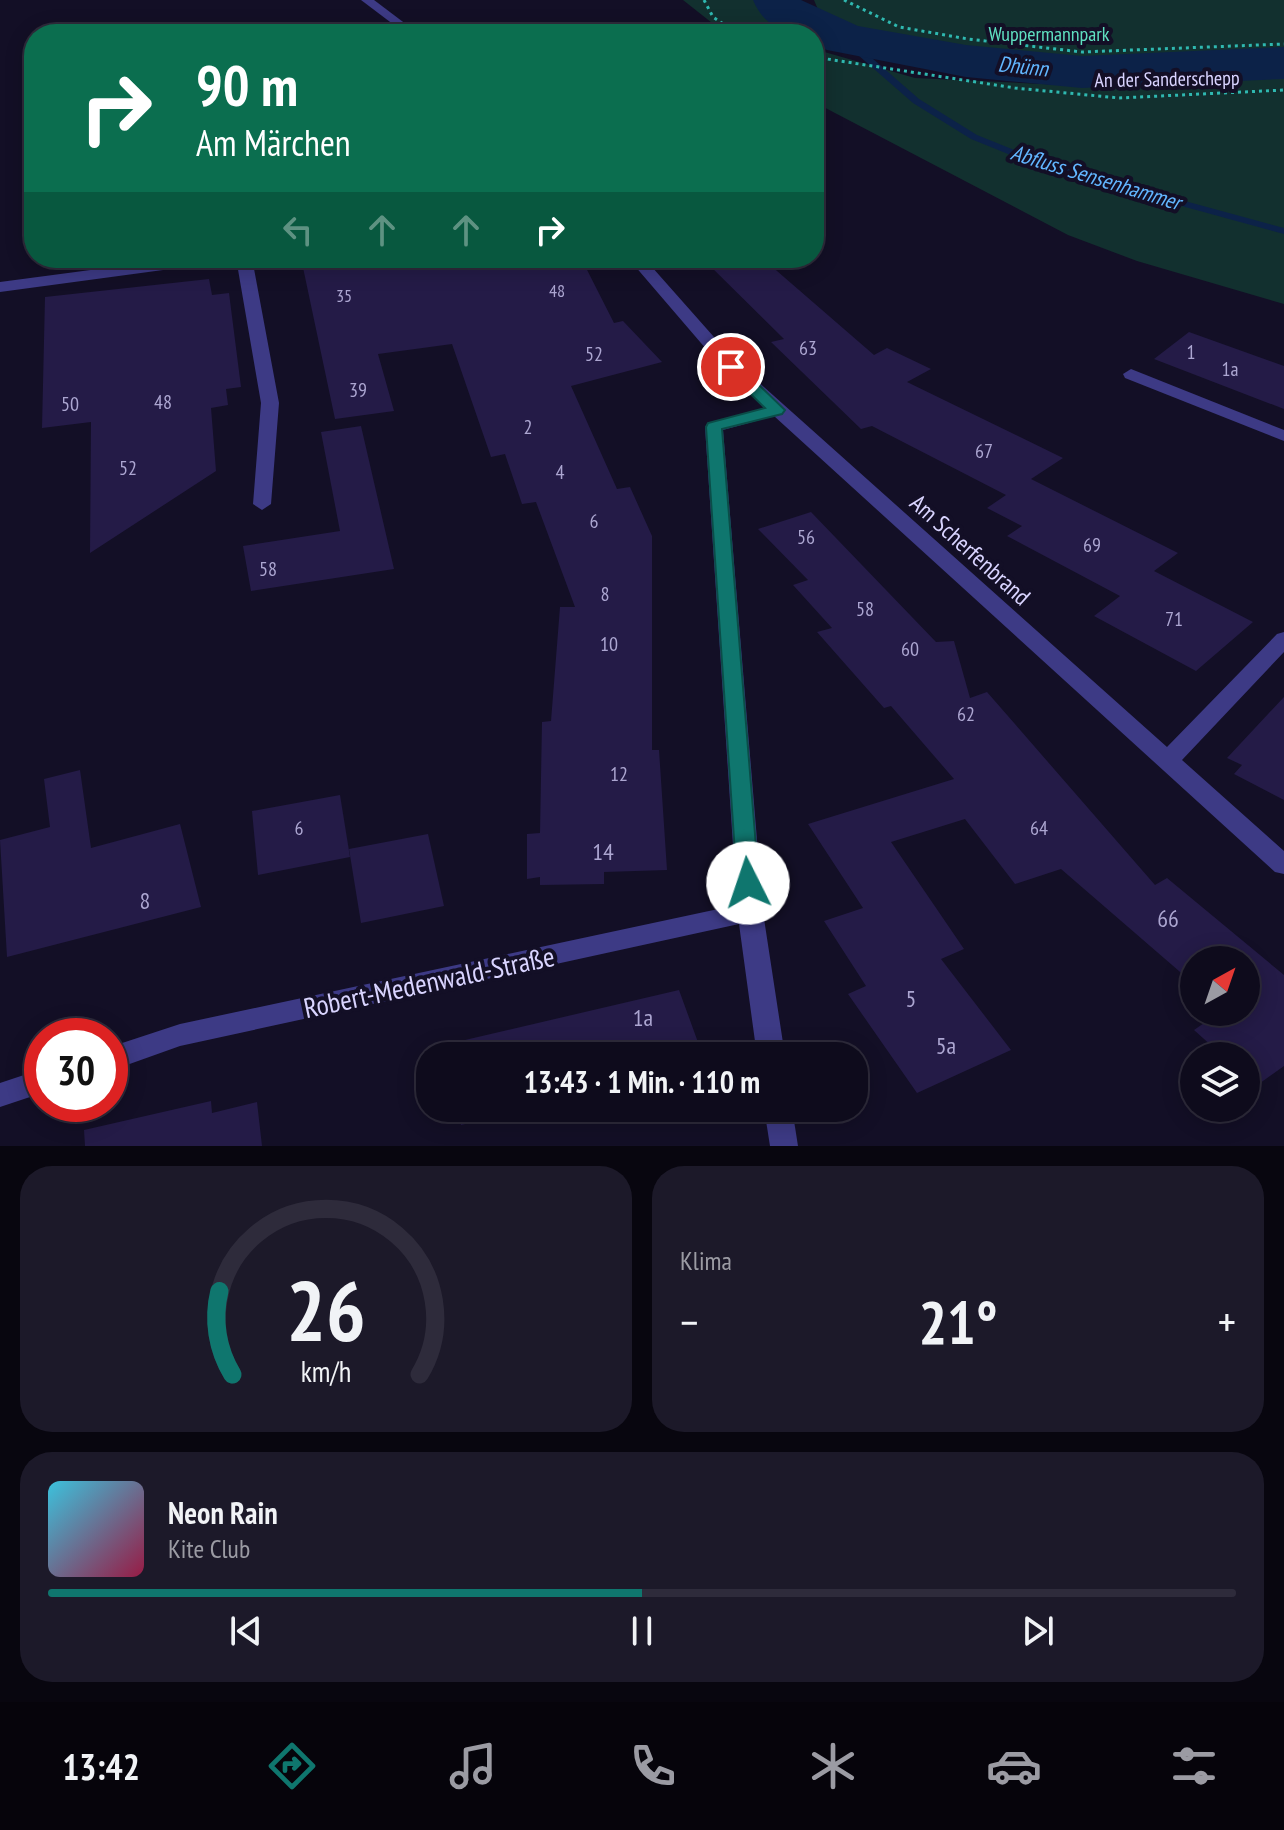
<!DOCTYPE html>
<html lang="de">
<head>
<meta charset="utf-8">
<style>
	body { margin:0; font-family:"PT Sans Narrow",sans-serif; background:#1c1929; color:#f1f3f6; height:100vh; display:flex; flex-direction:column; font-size:30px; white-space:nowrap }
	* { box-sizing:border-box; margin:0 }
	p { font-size:26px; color:#9b9ba3 }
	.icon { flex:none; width:44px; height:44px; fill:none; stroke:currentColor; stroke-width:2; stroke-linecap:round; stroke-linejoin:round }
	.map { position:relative; height:1146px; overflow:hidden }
	.side { display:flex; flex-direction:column; gap:20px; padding:20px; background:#08060f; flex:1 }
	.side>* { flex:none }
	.hud { position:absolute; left:24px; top:24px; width:800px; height:244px; border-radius:32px; box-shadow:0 4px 20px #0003,0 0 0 2px #2e2b3b; background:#0b6e4f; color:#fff; overflow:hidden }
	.needle { width:52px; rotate:40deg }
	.fabs { position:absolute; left:1180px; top:946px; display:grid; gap:16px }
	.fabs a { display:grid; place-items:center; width:80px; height:80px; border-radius:50%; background:#0e0b1c; box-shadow:0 4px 20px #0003,0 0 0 2px #2e2b3b; font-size:40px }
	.speed { position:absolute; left:24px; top:1018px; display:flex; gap:16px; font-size:40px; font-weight:700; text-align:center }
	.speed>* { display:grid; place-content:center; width:104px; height:104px; border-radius:50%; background:#0e0b1c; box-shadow:0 4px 20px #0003,0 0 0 2px #2e2b3b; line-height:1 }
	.speed .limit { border:12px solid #d22; background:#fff; color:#111 }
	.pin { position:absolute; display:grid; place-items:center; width:68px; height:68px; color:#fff; margin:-34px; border:4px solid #fff; border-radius:50%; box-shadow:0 2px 8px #0007 }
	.me { position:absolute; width:88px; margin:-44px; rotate:356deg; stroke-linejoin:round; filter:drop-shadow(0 0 6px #0008) }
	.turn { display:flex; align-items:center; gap:28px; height:168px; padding:0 40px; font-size:36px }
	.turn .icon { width:104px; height:104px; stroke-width:2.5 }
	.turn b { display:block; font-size:56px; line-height:68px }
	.lanes { display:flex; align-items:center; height:76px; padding:0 40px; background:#0003; justify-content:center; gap:40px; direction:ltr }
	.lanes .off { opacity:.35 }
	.big { font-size:60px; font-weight:700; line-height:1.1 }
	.side .card { flex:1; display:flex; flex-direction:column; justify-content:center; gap:12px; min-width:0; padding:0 28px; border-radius:32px; background:#1c1929 }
	.side .dial { align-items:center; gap:0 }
	.dial svg { height:208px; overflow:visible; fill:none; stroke:#2e2b3b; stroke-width:7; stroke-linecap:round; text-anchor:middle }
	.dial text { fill:#f1f3f6; stroke:none }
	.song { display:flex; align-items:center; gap:24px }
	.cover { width:96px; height:96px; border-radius:12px; background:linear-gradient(135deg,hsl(190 70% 55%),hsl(340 70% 35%)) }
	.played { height:8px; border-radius:4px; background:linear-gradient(90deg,#0f766e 50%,#2e2b3b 50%) }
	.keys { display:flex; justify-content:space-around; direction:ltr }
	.heat { display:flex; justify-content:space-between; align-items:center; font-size:44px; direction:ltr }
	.side .tiles { flex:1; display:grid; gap:20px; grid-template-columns:1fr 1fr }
	.card:last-child { grid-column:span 2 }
	.trip { position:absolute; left:416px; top:1042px; width:452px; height:80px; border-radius:32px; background:#0e0b1c; box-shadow:0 4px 20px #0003,0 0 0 2px #2e2b3b; font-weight:700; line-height:80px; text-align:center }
	.tab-bar { display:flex; height:128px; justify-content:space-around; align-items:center; background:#06040b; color:#9b9ba3 }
	.tab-bar .icon { width:56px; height:56px }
	.tab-bar .active { color:#0f766e }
	.tab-bar b { font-size:36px; color:#f1f3f6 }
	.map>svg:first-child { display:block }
</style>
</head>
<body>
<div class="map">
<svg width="1284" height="1146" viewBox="0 0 1284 1146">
	<rect width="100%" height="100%" fill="#130f26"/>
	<!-- green -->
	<g fill="#12302f">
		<path d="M683,0H761L765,17L789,34H726Z"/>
		<path d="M814,0H1284V62L1175,67H986L824,24Z"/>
		<path d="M814,49L915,78L1085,86L1078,77L1284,71V304L1137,261L1068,235L814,102Z"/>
	</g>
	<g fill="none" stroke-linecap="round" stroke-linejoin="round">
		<!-- stream -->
		<path fill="#0c2248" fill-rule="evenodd" d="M842,37H848L919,99L977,135L1049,164L1284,228V234L1043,168L971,139L913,103L842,41Z"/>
		<!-- river -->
		<path fill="#0c2248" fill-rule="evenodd" d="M753,0H801L858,26L966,45L1082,56L1284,47V79L1082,88L966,77L827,50L814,44V34C785,34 765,28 753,0Z"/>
	</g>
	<!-- building -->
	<g fill="#241b47">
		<path d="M301,258H359L362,267L434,258H581L614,323L623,321L662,362L571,386L617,489L630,487L652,536V750H659L667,870L604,872V884L540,885V877L527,879V834L540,833L542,722L551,721L560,607H575L536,502L522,504L505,454L491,457L452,344L378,354L394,411L335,419Z"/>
		<path d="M702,258H762L874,355L887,348L931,369L907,382L1063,458L1031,479L1178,553L1154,571L1253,622L1196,671L1094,616L1120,596L1007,536L1022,526L987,508L1006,495L872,426L861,429L771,342L784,339Z"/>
		<path d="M209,279L212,295L229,293L241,387L226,389L228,405L211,408L216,471L90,553L91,422L42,428L45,297Z"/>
		<path d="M1189,332L1284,366V409L1154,359Z"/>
		<path d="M361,426L394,569L251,591L243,546L340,531L321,432Z"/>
		<path d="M811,512L936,642L954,641L970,698L987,692L1155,885L1167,878L1284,975V1066L1256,1086L1246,1077V1056H1223L1194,1030L1220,1012H1246V960H1194V984L1061,869L1015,884L965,819L891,842L964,949L941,959L1011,1050L917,1093L848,994L866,986L824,921L863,908L808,824L954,779L891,706L884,708L817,632L832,628L793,585L808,580L758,529Z"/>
		<path d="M1284,697V800L1234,774L1242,765L1227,758Z"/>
		<path d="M80,770L91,848L180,824L201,907L7,957L0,840L50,827L44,779Z"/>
		<path d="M340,795L350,857L258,875L252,811Z"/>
		<path d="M428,834L444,906L361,923L349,849Z"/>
		<path d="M679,990L703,1056H445L466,1050L465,1040Z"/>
		<path d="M211,1101L212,1113L257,1102L262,1146H85L84,1130Z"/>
		<path d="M458,1108H497L498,1116L461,1125Z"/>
	</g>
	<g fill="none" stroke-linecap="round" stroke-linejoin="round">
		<!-- path -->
		<g stroke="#2fb8b0" stroke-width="3" stroke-dasharray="3 4" stroke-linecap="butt">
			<path d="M704,0L713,17L738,34"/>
			<path d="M844,0L899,27L968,39L1082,52L1284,44"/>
			<path d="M814,57L1015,88L1119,98L1284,90"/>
		</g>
		<!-- minor -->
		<g fill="#3d3a85" fill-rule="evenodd">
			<path d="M361,0H374L419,34H406Z"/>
			<path d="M181,258H223L215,263L0,292V282Z"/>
			<path d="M236,258H252L279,403L271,504L262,510L253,504L261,403Z"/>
			<path d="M628,258H644L737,363L1167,747L1277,634L1284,632V652L1182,760L1284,851V874L1275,872L774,416L723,430L763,912L785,1056H757L739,924L180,1046L110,1071V1047L180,1024L737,905L705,427L708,423L765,408L725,371Z"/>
			<path d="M1131,369L1284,430V441L1125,378L1123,374Z"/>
			<path d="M42,1069V1093L0,1107V1083Z"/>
			<path d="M764,1108H792L798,1146H770Z"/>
		</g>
	</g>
	<!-- route -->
	<path fill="#0f766e" stroke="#0a4d48" stroke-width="2" d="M731,362L737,364L785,410L782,414L722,429L759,883L756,889L748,892L740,889L737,883L706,427L708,423L765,408L726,370V364Z"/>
	<g text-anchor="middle" stroke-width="8" stroke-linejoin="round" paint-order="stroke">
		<!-- far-number labels -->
		<g font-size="18" fill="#aca6d1">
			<text x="557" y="297">48</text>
			<text x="344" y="302">35</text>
		</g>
		<!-- far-park labels -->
		<g font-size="20" fill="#5fe0c0" stroke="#130f26">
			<text x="1049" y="41">Wuppermannpark</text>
		</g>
		<!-- far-street labels -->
		<g font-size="20" fill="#d9d4ff" stroke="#130f26">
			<text transform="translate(1167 79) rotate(-1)" y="7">An der Sanderschepp</text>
		</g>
		<!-- number labels -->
		<g font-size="20" fill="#aca6d1">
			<text x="808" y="355">63</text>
			<text x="1191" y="359">1</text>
			<text x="594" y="361">52</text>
			<text x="1230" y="376">1a</text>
			<text x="358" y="397">39</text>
			<text x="163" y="409">48</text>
			<text x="70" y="411">50</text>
			<text x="528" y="434">2</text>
			<text x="984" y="458">67</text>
			<text x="128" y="475">52</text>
			<text x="560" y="479">4</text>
			<text x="594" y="528">6</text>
			<text x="806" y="544">56</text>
			<text x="1092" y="552">69</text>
			<text x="268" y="576">58</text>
			<text x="605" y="601">8</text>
			<text x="865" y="616">58</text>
			<text x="1174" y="626">71</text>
			<text x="609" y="651">10</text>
			<text x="910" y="656">60</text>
			<text x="966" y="721">62</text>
			<text x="619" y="781">12</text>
			<text x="299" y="835">6</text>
			<text x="1039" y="835">64</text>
		</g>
		<!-- far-water labels -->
		<g font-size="22" font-style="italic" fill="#62b6ff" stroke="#130f26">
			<text transform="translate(1023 66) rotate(6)" y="8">Dhünn</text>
			<text transform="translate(1096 177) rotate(17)" y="8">Abfluss Sensenhammer</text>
		</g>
		<!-- street labels -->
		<g font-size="24" fill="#d9d4ff" stroke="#130f26">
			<text transform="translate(970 550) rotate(42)" y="8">Am Scherfenbrand</text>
		</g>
		<!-- near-number labels -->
		<g font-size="24" fill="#aca6d1">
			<text x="603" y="860">14</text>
			<text x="145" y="909">8</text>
			<text x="1168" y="927">66</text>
			<text x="911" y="1007">5</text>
			<text x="643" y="1026">1a</text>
			<text x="946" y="1054">5a</text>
		</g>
		<!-- near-street labels -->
		<g font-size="28" fill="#d9d4ff" stroke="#130f26">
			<text transform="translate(429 982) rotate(-12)" y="10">Robert-Medenwald-Straße</text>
		</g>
	</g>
</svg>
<div class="fabs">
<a><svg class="needle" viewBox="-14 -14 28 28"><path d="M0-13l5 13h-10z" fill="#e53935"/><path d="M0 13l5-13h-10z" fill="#9b9ba3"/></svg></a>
<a><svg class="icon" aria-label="layers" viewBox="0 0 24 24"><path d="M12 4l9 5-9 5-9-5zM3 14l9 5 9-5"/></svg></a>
</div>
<div class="speed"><div class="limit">30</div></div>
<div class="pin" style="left:731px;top:367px;background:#d93025"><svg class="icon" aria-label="arrive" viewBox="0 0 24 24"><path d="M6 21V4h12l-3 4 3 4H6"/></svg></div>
<svg class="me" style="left:748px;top:883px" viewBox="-20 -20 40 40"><circle r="19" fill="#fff"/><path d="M0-13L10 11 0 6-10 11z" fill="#0f766e"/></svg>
<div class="trip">13:43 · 1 Min. · 110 m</div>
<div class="hud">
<div class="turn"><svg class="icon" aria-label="right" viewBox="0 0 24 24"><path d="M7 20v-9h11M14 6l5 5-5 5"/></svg><div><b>90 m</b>Am Märchen</div></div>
<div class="lanes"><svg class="icon off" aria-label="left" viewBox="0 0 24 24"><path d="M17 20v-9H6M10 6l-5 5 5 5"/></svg><svg class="icon off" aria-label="ahead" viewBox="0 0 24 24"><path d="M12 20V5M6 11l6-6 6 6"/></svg><svg class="icon off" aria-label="ahead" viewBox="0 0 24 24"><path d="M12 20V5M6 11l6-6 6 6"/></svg><svg class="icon" aria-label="right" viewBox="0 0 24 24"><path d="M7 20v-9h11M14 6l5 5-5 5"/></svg></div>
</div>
</div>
<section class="side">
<div class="tiles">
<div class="card dial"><svg viewBox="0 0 100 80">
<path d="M14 69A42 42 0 1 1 86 69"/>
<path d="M14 69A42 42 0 0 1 9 37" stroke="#0f766e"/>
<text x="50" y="56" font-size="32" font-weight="700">26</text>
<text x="50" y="72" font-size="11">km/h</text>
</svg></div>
<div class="card"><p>Klima</p>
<div class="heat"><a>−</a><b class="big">21°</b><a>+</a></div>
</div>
<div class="card">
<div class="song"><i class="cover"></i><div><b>Neon Rain</b><p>Kite Club</p></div></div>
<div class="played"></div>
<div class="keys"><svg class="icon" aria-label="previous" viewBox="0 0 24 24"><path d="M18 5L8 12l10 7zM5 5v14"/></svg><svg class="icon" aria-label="pause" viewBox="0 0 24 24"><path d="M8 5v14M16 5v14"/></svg><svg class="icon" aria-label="next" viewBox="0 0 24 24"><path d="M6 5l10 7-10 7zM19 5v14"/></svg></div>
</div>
</div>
</section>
<nav class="tab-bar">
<b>13:42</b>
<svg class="icon active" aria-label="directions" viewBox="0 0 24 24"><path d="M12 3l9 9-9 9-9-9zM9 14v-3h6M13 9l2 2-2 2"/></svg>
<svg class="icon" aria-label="music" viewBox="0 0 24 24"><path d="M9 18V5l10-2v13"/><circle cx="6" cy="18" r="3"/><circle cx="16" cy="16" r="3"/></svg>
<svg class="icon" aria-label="phone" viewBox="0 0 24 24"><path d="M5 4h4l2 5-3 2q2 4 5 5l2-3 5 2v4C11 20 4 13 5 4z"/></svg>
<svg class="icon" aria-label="climate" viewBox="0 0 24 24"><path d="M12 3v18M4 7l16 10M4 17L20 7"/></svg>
<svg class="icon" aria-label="car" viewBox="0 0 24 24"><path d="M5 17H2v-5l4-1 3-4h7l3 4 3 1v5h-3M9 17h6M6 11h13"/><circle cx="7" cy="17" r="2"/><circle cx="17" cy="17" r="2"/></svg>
<svg class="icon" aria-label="filters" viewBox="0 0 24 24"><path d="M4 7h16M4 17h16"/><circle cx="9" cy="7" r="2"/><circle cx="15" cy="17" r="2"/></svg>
</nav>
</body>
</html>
